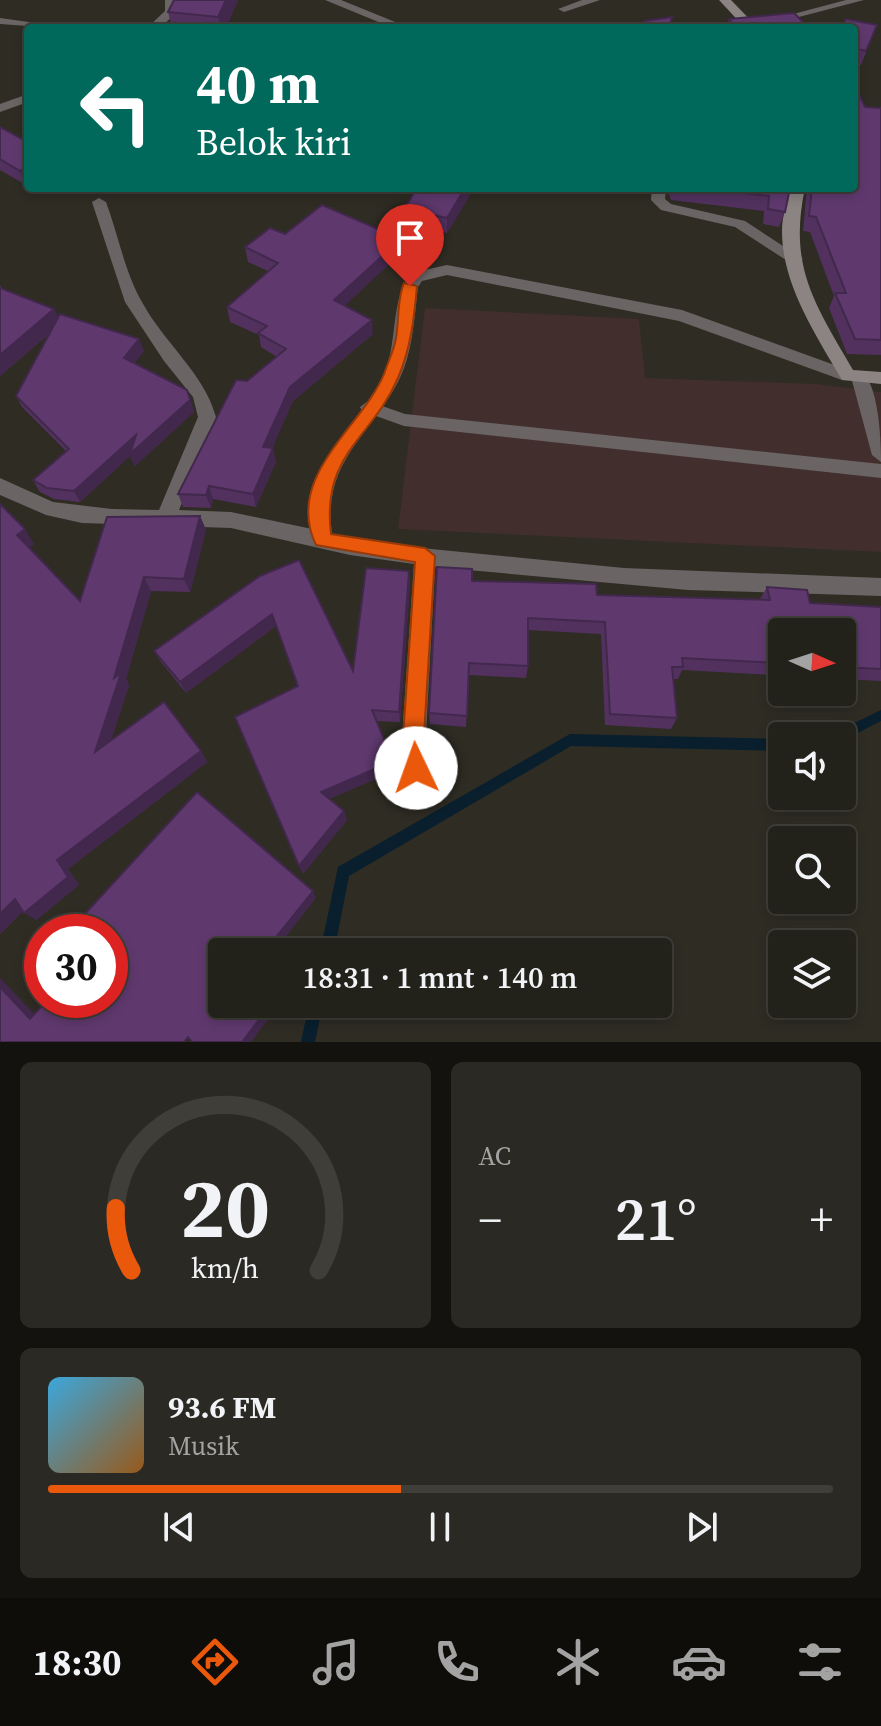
<!DOCTYPE html>
<html lang="id">
<head>
<meta charset="utf-8">
<style>
	body { margin:0; font-family:"Source Serif 4",serif; background:#2a2923; color:#f1f3f6; height:100vh; display:flex; flex-direction:column; font-size:30px; white-space:nowrap }
	* { box-sizing:border-box; margin:0 }
	p { font-size:26px; color:#a2a3a2 }
	.icon { flex:none; width:44px; height:44px; fill:none; stroke:currentColor; stroke-width:2; stroke-linecap:round; stroke-linejoin:round }
	.map { position:relative; height:1042px; overflow:hidden }
	.drawer { display:flex; flex-direction:column; gap:20px; padding:20px; background:#13120e; flex:1 }
	.drawer>* { flex:none }
	.guide { position:absolute; left:24px; top:24px; width:834px; height:168px; border-radius:8px; box-shadow:0 4px 12px #0003,0 0 0 2px #3f3e39; background:#00695c; color:#fff; overflow:hidden }
	.needle { width:52px; rotate:93deg }
	.tools { position:absolute; left:768px; top:618px; display:grid; gap:16px }
	.tools a { display:grid; place-items:center; width:88px; height:88px; border-radius:8px; background:#22211a; box-shadow:0 4px 12px #0003,0 0 0 2px #3f3e39; font-size:40px }
	.speed { position:absolute; left:24px; top:914px; display:flex; gap:16px; font-size:40px; font-weight:700; text-align:center }
	.speed>* { display:grid; place-content:center; width:104px; height:104px; border-radius:50%; background:#22211a; box-shadow:0 4px 12px #0003,0 0 0 2px #3f3e39; line-height:1 }
	.speed .limit { border:12px solid #d22; background:#fff; color:#111 }
	.pin { position:absolute; display:grid; place-items:center; width:68px; height:68px; color:#fff; margin:-82px -34px; border-radius:50% 50% 50% 0; rotate:-45deg; box-shadow:0 0 8px #0007 }
	.pin .icon { rotate:45deg }
	.me { position:absolute; width:88px; margin:-44px; rotate:357deg; stroke-linejoin:round; filter:drop-shadow(0 0 6px #0008) }
	.turn { display:flex; align-items:center; gap:28px; height:168px; padding:0 40px; font-size:36px }
	.turn .icon { width:104px; height:104px; stroke-width:2.5 }
	.turn b { display:block; font-size:56px; line-height:68px }
	.big { font-size:60px; font-weight:600; line-height:1.1 }
	.drawer .card { flex:1; display:flex; flex-direction:column; justify-content:center; gap:12px; min-width:0; padding:0 28px; border-radius:12px; background:#2a2923 }
	.drawer .dial { align-items:center; gap:0 }
	.dial svg { height:208px; overflow:visible; fill:none; stroke:#3f3e39; stroke-width:7; stroke-linecap:round; text-anchor:middle }
	.dial text { fill:#f1f3f6; stroke:none }
	.song { display:flex; align-items:center; gap:24px }
	.cover { width:96px; height:96px; border-radius:12px; background:linear-gradient(135deg,hsl(200 70% 55%),hsl(30 70% 35%)) }
	.played { height:8px; border-radius:4px; background:linear-gradient(90deg,#ea580c 45%,#3f3e39 45%) }
	.keys { display:flex; justify-content:space-around; direction:ltr }
	.heat { display:flex; justify-content:space-between; align-items:center; font-size:44px; direction:ltr }
	.drawer .tiles { flex:1; display:grid; gap:20px; grid-template-columns:1fr 1fr }
	.card:last-child { grid-column:span 2 }
	.trip { position:absolute; left:208px; top:938px; width:464px; height:80px; border-radius:8px; background:#22211a; box-shadow:0 4px 12px #0003,0 0 0 2px #3f3e39; font-weight:600; line-height:80px; text-align:center }
	.tabs { display:flex; height:128px; justify-content:space-around; align-items:center; background:#0e0d0a; color:#a2a3a2 }
	.tabs .icon { width:56px; height:56px }
	.tabs .on { color:#ea580c }
	.tabs b { font-size:36px; color:#f1f3f6 }
	.map>svg:first-child { display:block }
</style>
</head>
<body>
<div class="map">
<svg width="881" height="1042" viewBox="0 0 881 1042">
	<rect width="100%" height="100%" fill="#2e2c23"/>
	<!-- commercial -->
	<path fill="#422e2d" d="M425,308L639,319L645,378L816,384L881,392V552L398,529Z"/>
	<g fill="none" stroke-linecap="round" stroke-linejoin="round">
		<!-- stream -->
		<g fill="#091f2d" fill-rule="evenodd">
			<path d="M881,710V721L842,741V736H834L836,732Z"/>
			<path d="M570,734L782,739V751L571,746L349,876L334,952H320L338,867Z"/>
			<path d="M309,1004H323L315,1042H301Z"/>
		</g>
		<!-- lane -->
		<g fill="#6a6464" fill-rule="evenodd">
			<path d="M846,0H864L772,24L767,21Z"/>
			<path d="M0,18L50,25L55,28L0,24Z"/>
			<path d="M859,371C879,379 881,442 881,462L872,455L851,377Z"/>
			<path d="M368,401L405,414L881,464V478L404,426L362,411L360,407Z"/>
		</g>
		<!-- street -->
		<g fill="#6a6464" fill-rule="evenodd">
			<path d="M165,0H177V12L160,28H147L165,11Z"/>
			<path d="M325,0H341L410,28H393Z"/>
			<path d="M582,0H600L564,12L558,9Z"/>
			<path d="M28,94V102L0,112V104Z"/>
			<path d="M652,188H666L665,199L671,204L745,221L803,259L795,264L789,262L735,227L661,210L651,200Z"/>
			<path d="M99,198L106,202C118,234 125,273 142,302C164,343 204,373 216,417L179,510L231,512L312,529C303,464 354,431 382,378C399,346 389,301 411,273L447,265L682,310L854,372L857,376L854,380H842L679,321L447,275L422,281L418,287C414,319 413,353 398,382C368,438 322,463 332,534L431,549L624,568L881,578V596L688,590L435,567L425,752L427,763L441,786L438,795L429,798C411,791 404,770 401,752L414,564L350,555L231,528L82,523L46,515L0,495V478L53,502L112,509L159,510L198,417L193,397L164,361L125,302L92,202Z"/>
		</g>
		<!-- secondary -->
		<g fill="#8c8383" fill-rule="evenodd">
			<path d="M719,0H731L758,28H745Z"/>
			<path d="M791,188H805C788,267 815,304 853,370L881,372V384L842,380C816,335 782,285 782,231C782,216 787,202 791,188Z"/>
		</g>
	</g>
	<!-- wall -->
	<g fill="#52315f">
		<path d="M174,0H238L226,28H172L168,12Z"/>
		<path d="M729,19L809,28H727Z"/>
		<path d="M877,25L861,65L854,64V28Z"/>
		<path d="M865,107L881,108V355L847,354L829,308L834,296L810,232L803,231L807,188H854Z"/>
		<path d="M0,127L28,142L26,185L0,170Z"/>
		<path d="M417,188H474L447,233L404,224V209Z"/>
		<path d="M628,188H650L649,191Z"/>
		<path d="M667,188H790L785,212L779,227L763,224L764,211L671,200Z"/>
		<path d="M285,234L401,253L345,305L373,334L293,401L272,448L276,462L256,507L213,499L211,508L183,507L178,494L247,381L277,357L261,347L259,335L230,322L227,307L268,271L248,262L245,247Z"/>
		<path d="M0,285L2,288L54,309L58,318L144,351L134,363L191,402L194,412L135,466L130,456L80,502L54,499L40,492L33,480L66,451L22,407L16,396L50,333L0,376Z"/>
		<path d="M0,504L34,544L29,547L80,601L200,516L206,530L190,592L151,591L126,679L129,685L111,740L201,751L207,762L68,869L79,885L36,920L23,911L0,934Z"/>
		<path d="M409,571L410,583L400,722L376,721L394,771L329,799L347,820L303,874L297,686L276,626L186,693L161,662L154,651L260,576L353,671Z"/>
		<path d="M472,581L597,595L760,599L767,587L810,603L881,607V681L842,679V632H782V692H824L818,699L777,697L773,675L682,670L678,679H673L677,718L671,729L605,725L601,634L528,630V666L526,678L469,675L466,727L430,724L429,713Z"/>
	</g>
	<!-- shaded-wall -->
	<g fill="#42284d">
		<path d="M226,0H238L226,28H221L218,17Z"/>
		<path d="M28,167V184L26,185L20,171Z"/>
		<path d="M465,188H474L447,233V218Z"/>
		<path d="M401,239V253L336,314L334,300Z"/>
		<path d="M54,309L61,323L0,376V355Z"/>
		<path d="M372,320L373,334L293,401L267,460L263,447L290,387Z"/>
		<path d="M139,339L144,351L129,370L124,358Z"/>
		<path d="M187,390L194,412L135,466L130,456L80,502L74,491Z"/>
		<path d="M273,448L276,462L256,507L253,494Z"/>
		<path d="M209,486L213,499L211,508L206,495Z"/>
		<path d="M200,516L206,530L190,592L184,579Z"/>
		<path d="M25,529L34,544L27,549L17,535Z"/>
		<path d="M409,571L410,583L400,722L399,712Z"/>
		<path d="M144,577L151,591L126,679L129,685L104,763L95,752L114,678Z"/>
		<path d="M272,614L276,626L186,693L180,682Z"/>
		<path d="M201,751L207,762L68,869L79,885L36,920L24,913L57,860Z"/>
		<path d="M393,761L394,771L324,801L321,792Z"/>
		<path d="M344,811L347,820L303,874L299,866Z"/>
		<path d="M313,891L316,898L274,952L269,946Z"/>
		<path d="M15,899L28,906L0,934V914Z"/>
		<path d="M0,978L43,1023L30,1019L0,987Z"/>
		<path d="M271,1004H280L251,1042H242Z"/>
	</g>
	<!-- building -->
	<g fill="#5f396e" stroke="#42284d" stroke-width="2">
		<path d="M174,0H226L218,17L168,12Z"/>
		<path d="M794,13L809,28H736L729,19Z"/>
		<path d="M672,17L669,28H639L645,21Z"/>
		<path d="M846,19L877,25L866,51L854,48V28H842Z"/>
		<path d="M859,94L865,107L881,108V340L855,339L835,293H846L816,217L809,216L812,188H854V96Z"/>
		<path d="M0,127L28,142V167L20,171L0,159Z"/>
		<path d="M417,188H465L447,218L404,209Z"/>
		<path d="M701,188H790L785,212L768,209L769,196Z"/>
		<path d="M322,205L401,239L334,300L372,320L290,387L263,447L273,448L253,494L209,486L206,495L178,494L236,380L247,381L286,349L258,333L267,326L227,307L278,263L245,247L270,228L285,234Z"/>
		<path d="M0,288L54,309L0,355Z"/>
		<path d="M60,314L139,339L124,358L187,390L190,400L130,454L136,435L74,491L47,488L33,480L69,449L16,396Z"/>
		<path d="M0,504L25,529L17,535L80,601L107,517L200,516L184,579L144,577L114,678L121,673L95,752L164,702L201,751L57,860L68,877L24,913L15,899L0,914Z"/>
		<path d="M299,560L353,671L366,568L409,571L399,712L372,710L393,761L321,792L344,811L299,866L235,717L298,686L272,614L180,682L154,651L260,576Z"/>
		<path d="M437,567L472,569V581L596,584L597,595L770,600L767,587L807,590L810,603L881,607V669L842,667V632H782V667L781,663L682,658L683,667H672L677,718L610,714L605,622L528,618V666L469,663L467,716L429,713Z"/>
		<path d="M197,792L313,891L269,946L275,952H222V1004H271L242,1042H192L188,1037L184,1042H0V987L30,1019L47,1000H110V932H97L82,917Z"/>
	</g>
	<!-- route -->
	<path fill="#ea580c" stroke="#983908" stroke-width="2" d="M404,283L417,286C414,318 411,348 398,378C372,439 321,453 331,534L425,548L435,556L423,752L427,768L424,775L416,778L408,775L402,752L415,562L316,545C283,477 363,426 384,374C388,362 394,350 396,338C399,321 397,299 404,283Z"/>
</svg>
<div class="tools">
<a><svg class="needle" viewBox="-14 -14 28 28"><path d="M0-13l5 13h-10z" fill="#e53935"/><path d="M0 13l5-13h-10z" fill="#a2a3a2"/></svg></a>
<a><svg class="icon" aria-label="sound" viewBox="0 0 24 24"><path d="M4 9h4l5-4v14l-5-4H4zM17 9q2 3 0 6"/></svg></a>
<a><svg class="icon" aria-label="search" viewBox="0 0 24 24"><circle cx="10" cy="10" r="6"/><path d="M15 15l6 6"/></svg></a>
<a><svg class="icon" aria-label="layers" viewBox="0 0 24 24"><path d="M12 4l9 5-9 5-9-5zM3 14l9 5 9-5"/></svg></a>
</div>
<div class="speed"><div class="limit">30</div></div>
<div class="pin" style="left:410px;top:286px;background:#d93025"><svg class="icon" aria-label="arrive" viewBox="0 0 24 24"><path d="M6 21V4h12l-3 4 3 4H6"/></svg></div>
<svg class="me" style="left:416px;top:768px" viewBox="-20 -20 40 40"><circle r="19" fill="#fff"/><path d="M0-13L10 11 0 6-10 11z" fill="#ea580c"/></svg>
<div class="trip">18:31 · 1 mnt · 140 m</div>
<div class="guide">
<div class="turn"><svg class="icon" aria-label="left" viewBox="0 0 24 24"><path d="M17 20v-9H6M10 6l-5 5 5 5"/></svg><div><b>40 m</b>Belok kiri</div></div>
</div>
</div>
<section class="drawer">
<div class="tiles">
<div class="card dial"><svg viewBox="0 0 100 80">
<path d="M14 69A42 42 0 1 1 86 69"/>
<path d="M14 69A42 42 0 0 1 8 45" stroke="#ea580c"/>
<text x="50" y="56" font-size="32" font-weight="700">20</text>
<text x="50" y="72" font-size="11">km/h</text>
</svg></div>
<div class="card"><p>AC</p>
<div class="heat"><a>−</a><b class="big">21°</b><a>+</a></div>
</div>
<div class="card">
<div class="song"><i class="cover"></i><div><b>93.6 FM</b><p>Musik</p></div></div>
<div class="played"></div>
<div class="keys"><svg class="icon" aria-label="previous" viewBox="0 0 24 24"><path d="M18 5L8 12l10 7zM5 5v14"/></svg><svg class="icon" aria-label="pause" viewBox="0 0 24 24"><path d="M8 5v14M16 5v14"/></svg><svg class="icon" aria-label="next" viewBox="0 0 24 24"><path d="M6 5l10 7-10 7zM19 5v14"/></svg></div>
</div>
</div>
</section>
<nav class="tabs">
<b>18:30</b>
<svg class="icon on" aria-label="directions" viewBox="0 0 24 24"><path d="M12 3l9 9-9 9-9-9zM9 14v-3h6M13 9l2 2-2 2"/></svg>
<svg class="icon" aria-label="music" viewBox="0 0 24 24"><path d="M9 18V5l10-2v13"/><circle cx="6" cy="18" r="3"/><circle cx="16" cy="16" r="3"/></svg>
<svg class="icon" aria-label="phone" viewBox="0 0 24 24"><path d="M5 4h4l2 5-3 2q2 4 5 5l2-3 5 2v4C11 20 4 13 5 4z"/></svg>
<svg class="icon" aria-label="climate" viewBox="0 0 24 24"><path d="M12 3v18M4 7l16 10M4 17L20 7"/></svg>
<svg class="icon" aria-label="car" viewBox="0 0 24 24"><path d="M5 17H2v-5l4-1 3-4h7l3 4 3 1v5h-3M9 17h6M6 11h13"/><circle cx="7" cy="17" r="2"/><circle cx="17" cy="17" r="2"/></svg>
<svg class="icon" aria-label="filters" viewBox="0 0 24 24"><path d="M4 7h16M4 17h16"/><circle cx="9" cy="7" r="2"/><circle cx="15" cy="17" r="2"/></svg>
</nav>
</body>
</html>
